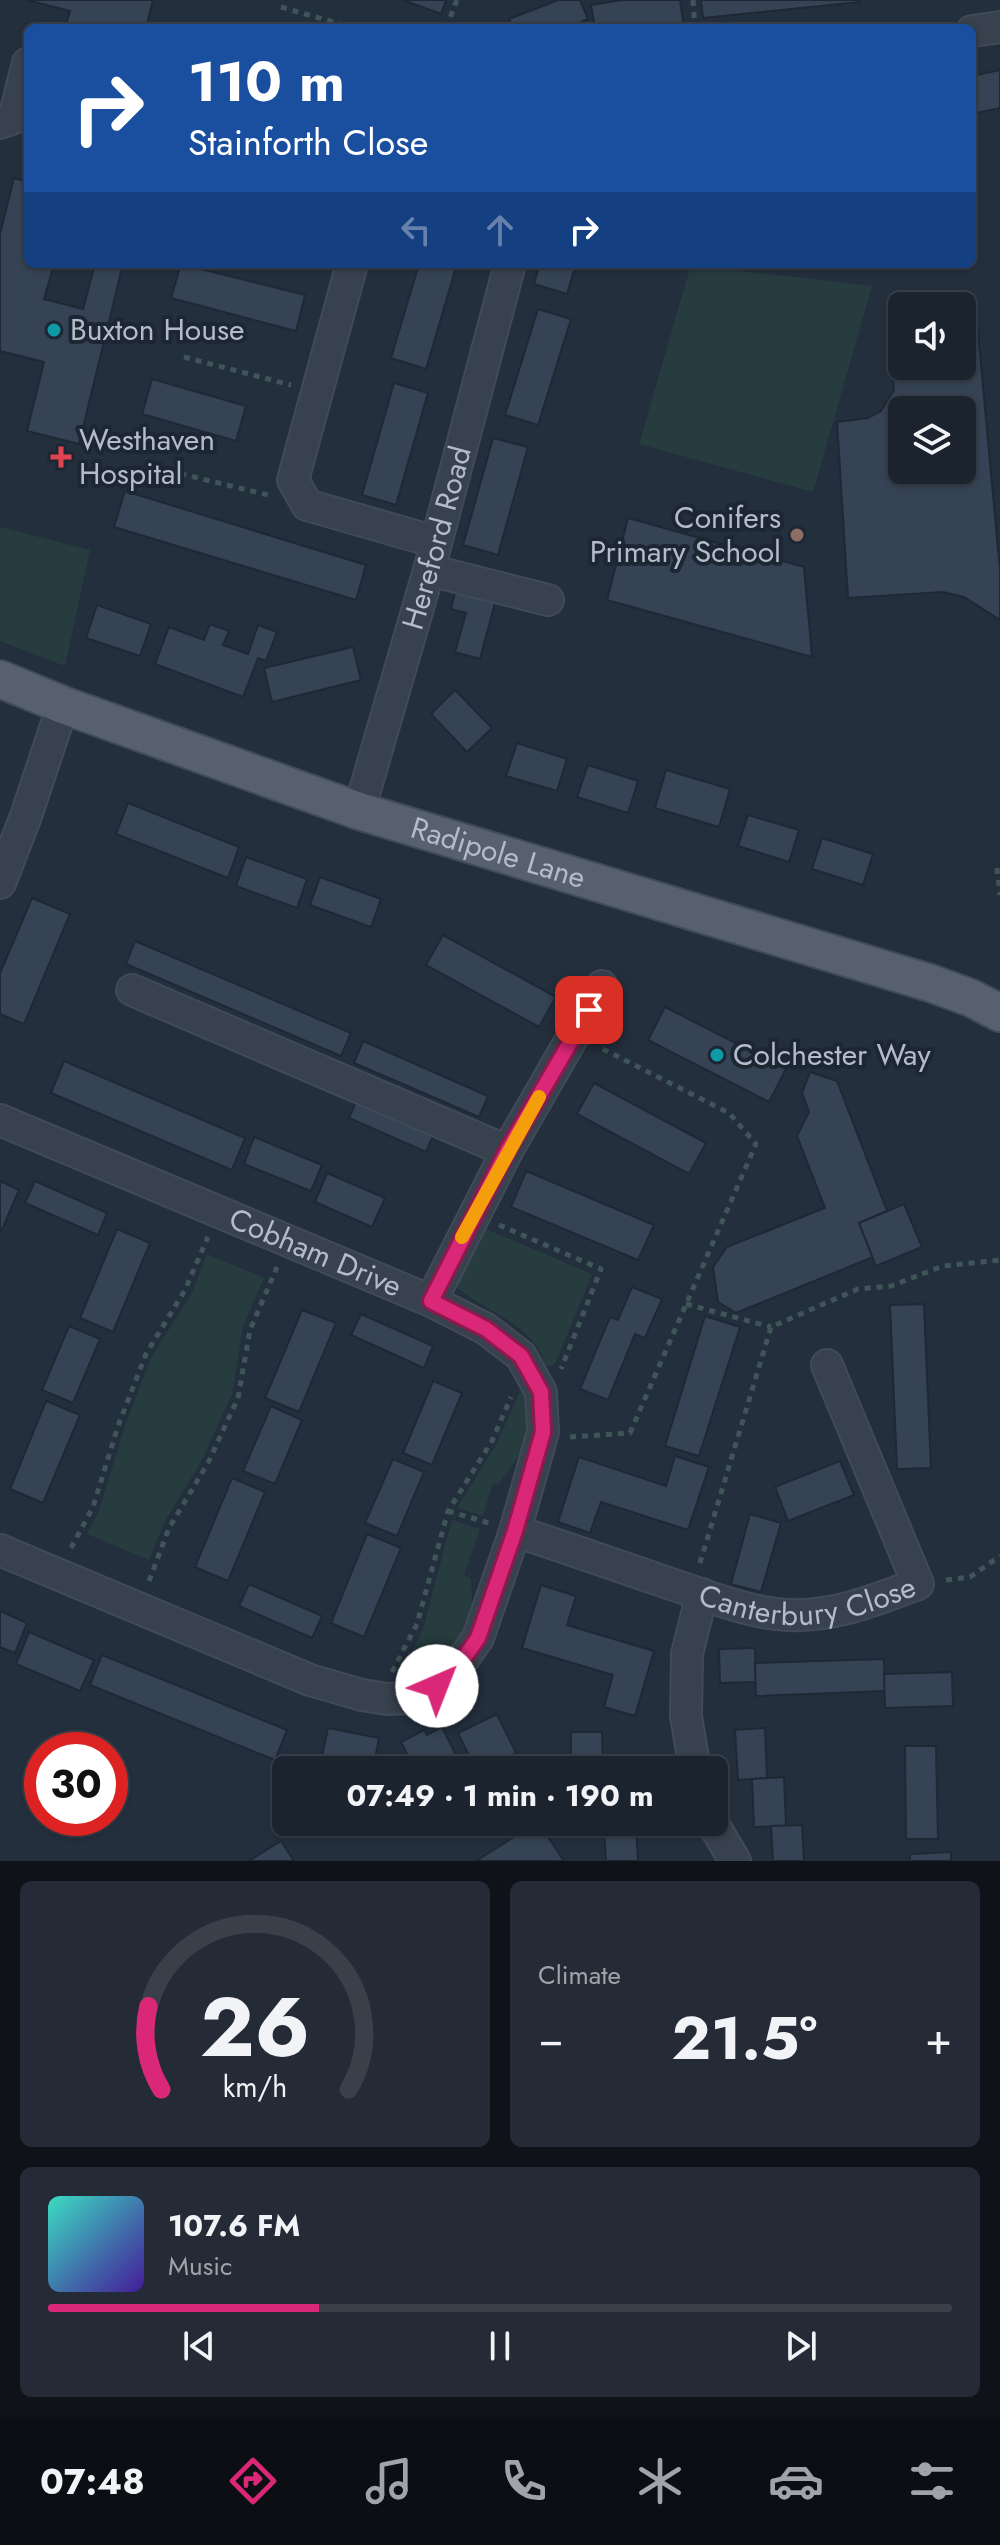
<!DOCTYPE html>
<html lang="en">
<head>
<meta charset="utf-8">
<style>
	body { margin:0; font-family:Jost,sans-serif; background:#242b36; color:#f1f3f6; height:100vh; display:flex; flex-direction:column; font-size:30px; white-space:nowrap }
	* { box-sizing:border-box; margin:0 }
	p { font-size:26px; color:#a0a4aa }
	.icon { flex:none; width:44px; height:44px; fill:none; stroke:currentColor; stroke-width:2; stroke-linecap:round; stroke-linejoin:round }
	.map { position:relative; height:1861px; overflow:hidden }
	.side { display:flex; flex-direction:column; gap:20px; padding:20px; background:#0f1319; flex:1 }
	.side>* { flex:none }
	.hud { position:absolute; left:24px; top:24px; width:952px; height:244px; border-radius:12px; box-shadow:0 2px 6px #0004,0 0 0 2px #39404a; background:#1a4fa0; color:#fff; overflow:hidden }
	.fabs { position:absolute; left:888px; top:292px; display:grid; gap:16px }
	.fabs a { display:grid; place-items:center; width:88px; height:88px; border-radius:12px; background:#1b232e; box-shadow:0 2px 6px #0004,0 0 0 2px #39404a; font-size:40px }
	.speed { position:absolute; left:24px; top:1732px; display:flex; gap:16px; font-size:40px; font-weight:700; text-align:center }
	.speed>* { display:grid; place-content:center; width:104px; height:104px; border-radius:50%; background:#1b232e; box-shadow:0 2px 6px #0004,0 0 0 2px #39404a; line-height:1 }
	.speed .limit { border:12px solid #d22; background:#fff; color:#111 }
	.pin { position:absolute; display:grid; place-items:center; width:68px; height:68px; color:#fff; margin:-34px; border-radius:16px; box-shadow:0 4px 12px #0006 }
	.me { position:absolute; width:88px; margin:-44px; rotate:44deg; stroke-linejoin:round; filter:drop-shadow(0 0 6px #0008) }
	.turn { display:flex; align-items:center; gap:28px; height:168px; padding:0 32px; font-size:36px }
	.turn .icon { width:104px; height:104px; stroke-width:2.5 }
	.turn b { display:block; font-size:56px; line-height:68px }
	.lanes { display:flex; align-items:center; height:76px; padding:0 32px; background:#0003; justify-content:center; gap:40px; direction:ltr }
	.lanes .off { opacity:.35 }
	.big { font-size:60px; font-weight:700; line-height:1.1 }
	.side .tile { flex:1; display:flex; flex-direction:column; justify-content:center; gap:12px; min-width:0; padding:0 28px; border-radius:12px; background:#242b36 }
	.side .dial { align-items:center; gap:0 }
	.dial svg { height:208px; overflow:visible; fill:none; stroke:#39404a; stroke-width:7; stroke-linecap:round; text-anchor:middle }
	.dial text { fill:#f1f3f6; stroke:none }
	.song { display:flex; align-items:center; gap:24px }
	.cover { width:96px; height:96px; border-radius:12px; background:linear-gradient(135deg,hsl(170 70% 55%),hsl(260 70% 35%)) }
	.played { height:8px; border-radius:4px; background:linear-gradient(90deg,#db2777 30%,#39404a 30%) }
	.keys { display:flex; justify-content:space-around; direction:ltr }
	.heat { display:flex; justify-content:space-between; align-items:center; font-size:44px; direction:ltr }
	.side .tiles { flex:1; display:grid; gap:20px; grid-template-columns:1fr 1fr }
	.tile:last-child { grid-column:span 2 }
	.trip { position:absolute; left:272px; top:1756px; width:456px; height:80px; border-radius:12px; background:#1b232e; box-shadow:0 2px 6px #0004,0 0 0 2px #39404a; font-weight:700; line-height:80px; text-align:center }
	.menu { display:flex; height:128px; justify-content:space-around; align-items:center; background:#0b0e12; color:#a0a4aa }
	.menu .icon { width:56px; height:56px }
	.menu .active { color:#db2777 }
	.menu b { font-size:36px; color:#f1f3f6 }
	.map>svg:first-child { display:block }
</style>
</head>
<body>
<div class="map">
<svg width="1000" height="1861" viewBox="0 0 1000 1861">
	<rect width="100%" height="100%" fill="#242f3e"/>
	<!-- grass -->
	<g fill="#263c3f">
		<path d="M691,265L872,286L813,492L639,444Z"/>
		<path d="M0,527L90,550L65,666L0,641Z"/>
		<path d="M479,1226L592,1274L556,1362L551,1367L545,1365C533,1321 485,1314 455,1285Z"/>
		<path d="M207,1254L264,1278L243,1326L232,1394L201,1462L164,1523L149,1560L87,1534L99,1511L125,1425L152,1356L192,1293Z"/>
		<path d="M523,1385C530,1430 529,1448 498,1484L493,1483L483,1516L457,1508L497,1443Z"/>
		<path d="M452,1520L480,1529L464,1575L471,1578L473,1616L463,1638L423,1675L395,1686L423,1629Z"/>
	</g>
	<!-- building -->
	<g fill="#364354" stroke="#1f2835" stroke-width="2" fill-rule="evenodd">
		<path d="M27,0H153L146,28H65L70,11Z"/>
		<path d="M403,0H446L441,14Z"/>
		<path d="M558,0H580L588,19L574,25L575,28H513L509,19Z"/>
		<path d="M622,0H680L684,28H595L591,5Z"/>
		<path d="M701,0H860V2L703,18Z"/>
		<path d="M1000,70V108L972,114V76Z"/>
		<path d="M14,178L28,182V264H54L44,299L83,309L95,264H123L79,444L27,431L44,362L0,351V234Z"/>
		<path d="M181,264L305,295L296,331L171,298Z"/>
		<path d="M419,264H457L426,369L391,358Z"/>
		<path d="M540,264H576L567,294L534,284Z"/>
		<path d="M975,300L1000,570V620L964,597L943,592L848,598L837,422L868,418L881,411L894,390L888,307L902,306V366H962V306H903ZM902,410H962V470H902Z"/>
		<path d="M538,309L571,319L538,425L505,415Z"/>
		<path d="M152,379L246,406L236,441L142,414Z"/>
		<path d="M394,383L428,393L396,505L362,495Z"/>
		<path d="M493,438L528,447L498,555L463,545Z"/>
		<path d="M125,491L366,565L356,600L114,527Z"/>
		<path d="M628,518L804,567L812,657L607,600Z"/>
		<path d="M456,588L496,599L480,659L455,652L466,613L451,609Z"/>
		<path d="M97,605L151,624L140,656L86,638Z"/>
		<path d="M210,624L229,631L223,645L248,654L258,625L277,632L266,661L258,658L243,697L155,664L169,627L204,640Z"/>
		<path d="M353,647L361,680L272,702L264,668Z"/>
		<path d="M455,690L492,728L467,752L431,714Z"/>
		<path d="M517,743L567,759L557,791L506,776Z"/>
		<path d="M588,765L638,781L628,813L577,797Z"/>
		<path d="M666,770L730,789L719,827L655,808Z"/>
		<path d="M128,803L239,847L228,878L116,834Z"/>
		<path d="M748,815L799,830L789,862L738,846Z"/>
		<path d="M822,838L873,854L863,885L812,869Z"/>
		<path d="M246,857L307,879L297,908L236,886Z"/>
		<path d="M320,877L381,899L371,927L310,905Z"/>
		<path d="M32,898L70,914L24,1024L0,1014V973Z"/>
		<path d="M443,935L556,997L539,1027L426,965Z"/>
		<path d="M135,941L351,1033L341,1056L126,964Z"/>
		<path d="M665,1007L786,1069L769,1102L648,1040Z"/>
		<path d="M363,1041L488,1096L479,1117L354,1063Z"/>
		<path d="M64,1061L245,1138L232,1170L51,1093Z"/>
		<path d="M810,1072L837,1081L887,1211L859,1223L873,1257L736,1313L718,1302L713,1267L727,1247L825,1208L797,1136L809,1112L802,1093Z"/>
		<path d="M594,1083L706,1143L689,1174L577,1114Z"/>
		<path d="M359,1095L436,1129L426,1152L349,1118Z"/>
		<path d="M254,1137L322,1165L311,1191L244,1164Z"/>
		<path d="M526,1171L654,1225L638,1260L511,1207Z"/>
		<path d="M327,1173L385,1198L372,1227L315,1202Z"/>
		<path d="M0,1181L19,1190L0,1234Z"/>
		<path d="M35,1181L107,1213L98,1235L25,1203Z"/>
		<path d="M904,1204L922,1247L876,1266L859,1223Z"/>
		<path d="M117,1229L150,1243L113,1332L80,1318Z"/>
		<path d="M632,1287L662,1299L645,1338L635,1334L608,1400L580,1389L610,1317L618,1320Z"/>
		<path d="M924,1304L931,1468L897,1469L890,1305Z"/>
		<path d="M302,1310L336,1323L299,1412L265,1398Z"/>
		<path d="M361,1314L433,1346L424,1368L351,1335Z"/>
		<path d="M705,1316L740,1327L699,1456L665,1446Z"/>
		<path d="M69,1326L100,1339L73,1403L42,1390Z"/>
		<path d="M433,1381L462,1393L432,1465L403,1453Z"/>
		<path d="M46,1401L80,1415L43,1503L10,1489Z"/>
		<path d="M271,1406L302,1420L275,1484L243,1471Z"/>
		<path d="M675,1456L709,1467L688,1530L601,1502L590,1533L558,1522L579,1457L666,1486Z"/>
		<path d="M393,1459L424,1472L397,1536L365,1523Z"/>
		<path d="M840,1461L854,1495L788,1521L775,1487Z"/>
		<path d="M232,1478L265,1492L228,1581L195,1567Z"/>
		<path d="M750,1514L781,1523L761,1592L731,1584Z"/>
		<path d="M367,1534L401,1548L364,1637L331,1623Z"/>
		<path d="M249,1584L322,1616L312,1638L239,1606Z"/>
		<path d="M541,1585L576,1596L567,1625L654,1651L635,1716L604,1707L613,1675L522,1648Z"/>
		<path d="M0,1611L27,1623L15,1653L0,1647Z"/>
		<path d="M29,1632L94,1660L80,1691L16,1664Z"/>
		<path d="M755,1648L756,1682L720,1683L719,1649Z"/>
		<path d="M102,1655L287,1730L275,1760L90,1685Z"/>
		<path d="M884,1659L885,1691L756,1696L755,1663Z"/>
		<path d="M952,1672L953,1706L885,1708L884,1674Z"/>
		<path d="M497,1714L516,1753L476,1770L458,1733Z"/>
		<path d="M442,1727L463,1769L415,1770L401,1742L424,1730L427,1735Z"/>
		<path d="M328,1728L379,1738L373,1770H341L320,1766Z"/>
		<path d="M765,1728L767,1778L738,1780L735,1730Z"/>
		<path d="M571,1732H602L603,1770H571Z"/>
		<path d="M905,1746H936L938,1839H906Z"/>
		<path d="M784,1777L786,1826L754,1827L752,1779Z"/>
		<path d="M538,1822L564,1861H476Z"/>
		<path d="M589,1822H620V1829L590,1831Z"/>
		<path d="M802,1825L804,1861H773L771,1826Z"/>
		<path d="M636,1828L638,1861H606L604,1831Z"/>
		<path d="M281,1841L294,1861H249Z"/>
		<path d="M951,1852V1861H910V1854Z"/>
	</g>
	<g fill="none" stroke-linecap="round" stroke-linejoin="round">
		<defs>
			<g id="minor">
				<path d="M972,31L1000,27"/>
				<path d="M0,123L14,118L28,63"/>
				<path d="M352,264L293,480L307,505L436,542"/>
				<path d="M429,570L548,600"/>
				<path id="s1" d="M359,811L429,570L510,264"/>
				<path d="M0,883L26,816L63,705"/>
				<path d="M132,990L507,1151"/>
				<path id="s2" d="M0,1120L431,1301L486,1329L521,1356L541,1392L543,1432L515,1531L478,1638L459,1665L437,1686L411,1698L387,1699L362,1695L310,1680L0,1550"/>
				<path d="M431,1301L507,1151L602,986"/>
				<path id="s3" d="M515,1531C567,1548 619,1566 671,1584C708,1596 748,1613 788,1615C834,1617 876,1600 918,1584L827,1365"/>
				<path d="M695,1770L686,1716L687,1654L702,1594"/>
				<path d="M712,1822L735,1861"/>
			</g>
			<g id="major">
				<path id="s4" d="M0,679L63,705L359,811L930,983L971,998L1000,1013"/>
			</g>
		</defs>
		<!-- minor casing -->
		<use href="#minor" stroke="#414a57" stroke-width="34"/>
		<!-- major casing -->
		<use href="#major" stroke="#414a57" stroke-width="40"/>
		<!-- path -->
		<g stroke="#3f5557" stroke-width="5" stroke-dasharray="6 6" stroke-linecap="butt">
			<path d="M693,0L695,28"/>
			<path d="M281,7L354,28"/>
			<path d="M446,28L457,0"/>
			<path d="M306,264L321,268"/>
			<path d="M184,357L291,385"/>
			<path d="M157,468L268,495"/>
			<path d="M997,868L1000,895"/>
			<path d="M499,1225L601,1269L561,1369"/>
			<path d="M686,1304L771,1327"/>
			<path d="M570,1437L630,1433L756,1144L729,1113L599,1047"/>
			<path d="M448,1511L489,1523"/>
			<path d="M71,1548L93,1507L118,1426L146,1354L185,1290L208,1237"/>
			<path d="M700,1563L771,1327L858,1289L891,1286L943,1266L1000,1260"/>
			<path d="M946,1580L970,1577L1000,1556"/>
			<path d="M149,1581L169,1528L208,1463L238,1398L250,1330L277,1267"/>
			<path d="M392,1672L417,1624L448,1511L492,1441L511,1397"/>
		</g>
		<!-- minor -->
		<use href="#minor" stroke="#38414e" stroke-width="30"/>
		<!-- major -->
		<use href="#major" stroke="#56606e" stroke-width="36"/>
	</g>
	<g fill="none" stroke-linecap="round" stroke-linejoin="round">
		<defs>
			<path id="route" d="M437,1686L459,1665L478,1638L515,1531L543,1432L541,1392L521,1356L486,1329L431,1301L507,1151L589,1010"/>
		</defs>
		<!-- route casing -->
		<use href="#route" stroke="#8e194d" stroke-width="20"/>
		<!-- route -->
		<use href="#route" stroke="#db2777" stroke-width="14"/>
		<!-- slow -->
		<path stroke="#f59e0b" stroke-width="14" d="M462,1237L539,1097"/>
	</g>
	<!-- markers -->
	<g fill="#0f9aa8" stroke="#1d2633" stroke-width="3">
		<circle cx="54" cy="330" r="8"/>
		<circle cx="717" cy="1055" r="8"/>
	</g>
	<path fill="#e0444e" stroke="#1d2633" stroke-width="3" d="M57 445h8v8h8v8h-8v8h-8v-8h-8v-8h8z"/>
	<circle fill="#8d6e63" stroke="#1d2633" stroke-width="3" cx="797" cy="535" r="8"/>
	<g text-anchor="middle" stroke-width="8" stroke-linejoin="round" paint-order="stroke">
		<!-- poi labels -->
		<g font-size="30" fill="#b4bcc9" stroke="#1d2633" text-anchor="start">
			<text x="70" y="340">Buxton House</text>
			<text x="79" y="450">Westhaven<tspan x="79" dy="34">Hospital</tspan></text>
			<text x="781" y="528" text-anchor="end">Conifers<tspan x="781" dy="34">Primary School</tspan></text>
			<text x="733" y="1065">Colchester Way</text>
		</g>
		<!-- street labels -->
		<g font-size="30" fill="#b4bcc9" stroke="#1d2633">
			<text dy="10" stroke="none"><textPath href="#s1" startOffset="284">Hereford Road</textPath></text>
			<text dy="10" stroke="none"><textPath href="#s4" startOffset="528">Radipole Lane</textPath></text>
			<text dy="10" stroke="none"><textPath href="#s2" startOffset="342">Cobham Drive</textPath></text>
			<text dy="10" stroke="none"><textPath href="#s3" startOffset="306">Canterbury Close</textPath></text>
		</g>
	</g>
</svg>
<div class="fabs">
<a><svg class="icon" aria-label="sound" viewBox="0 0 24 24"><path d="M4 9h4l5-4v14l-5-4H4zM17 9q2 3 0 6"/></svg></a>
<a><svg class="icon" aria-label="layers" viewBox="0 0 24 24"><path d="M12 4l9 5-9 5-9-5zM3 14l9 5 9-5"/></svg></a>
</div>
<div class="speed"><div class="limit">30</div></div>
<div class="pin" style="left:589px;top:1010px;background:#d93025"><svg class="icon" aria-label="arrive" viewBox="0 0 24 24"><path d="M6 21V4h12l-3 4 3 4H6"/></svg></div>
<svg class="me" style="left:437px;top:1686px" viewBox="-20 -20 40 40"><circle r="19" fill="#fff"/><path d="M0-13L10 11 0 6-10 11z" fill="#db2777"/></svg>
<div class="trip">07:49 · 1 min · 190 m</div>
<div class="hud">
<div class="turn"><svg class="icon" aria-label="right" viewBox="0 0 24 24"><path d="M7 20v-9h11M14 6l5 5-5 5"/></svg><div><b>110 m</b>Stainforth Close</div></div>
<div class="lanes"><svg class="icon off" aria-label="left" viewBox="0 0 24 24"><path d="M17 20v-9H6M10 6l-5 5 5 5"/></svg><svg class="icon off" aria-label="ahead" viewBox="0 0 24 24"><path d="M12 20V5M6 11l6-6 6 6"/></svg><svg class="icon" aria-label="right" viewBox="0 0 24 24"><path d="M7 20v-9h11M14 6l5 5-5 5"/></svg></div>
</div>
</div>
<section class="side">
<div class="tiles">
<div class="tile dial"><svg viewBox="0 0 100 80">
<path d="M14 69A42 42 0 1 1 86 69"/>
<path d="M14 69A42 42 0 0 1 9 37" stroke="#db2777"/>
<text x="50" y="56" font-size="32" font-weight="700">26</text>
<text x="50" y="72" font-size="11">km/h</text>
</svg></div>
<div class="tile"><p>Climate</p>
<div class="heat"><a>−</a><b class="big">21.5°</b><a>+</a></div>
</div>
<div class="tile">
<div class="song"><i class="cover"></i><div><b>107.6 FM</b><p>Music</p></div></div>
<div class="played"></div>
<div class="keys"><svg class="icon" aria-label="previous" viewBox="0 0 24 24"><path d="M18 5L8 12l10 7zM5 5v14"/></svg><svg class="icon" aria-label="pause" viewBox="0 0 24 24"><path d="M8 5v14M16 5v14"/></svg><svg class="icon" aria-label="next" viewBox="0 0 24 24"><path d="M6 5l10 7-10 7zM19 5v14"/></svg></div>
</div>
</div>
</section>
<nav class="menu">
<b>07:48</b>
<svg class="icon active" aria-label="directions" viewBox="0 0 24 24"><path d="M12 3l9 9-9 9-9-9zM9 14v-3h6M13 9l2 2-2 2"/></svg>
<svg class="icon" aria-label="music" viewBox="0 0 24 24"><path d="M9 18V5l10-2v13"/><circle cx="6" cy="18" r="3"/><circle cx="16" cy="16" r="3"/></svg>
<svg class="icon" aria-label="phone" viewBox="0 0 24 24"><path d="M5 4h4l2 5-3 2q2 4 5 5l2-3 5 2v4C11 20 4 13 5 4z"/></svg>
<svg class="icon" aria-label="climate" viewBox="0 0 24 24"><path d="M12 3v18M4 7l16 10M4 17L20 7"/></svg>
<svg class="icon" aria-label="car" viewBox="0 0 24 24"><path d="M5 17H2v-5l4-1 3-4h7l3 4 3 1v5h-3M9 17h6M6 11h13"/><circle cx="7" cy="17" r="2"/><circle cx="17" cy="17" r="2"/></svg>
<svg class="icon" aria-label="filters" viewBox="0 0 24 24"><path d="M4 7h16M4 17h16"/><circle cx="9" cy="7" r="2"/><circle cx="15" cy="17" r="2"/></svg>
</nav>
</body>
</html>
